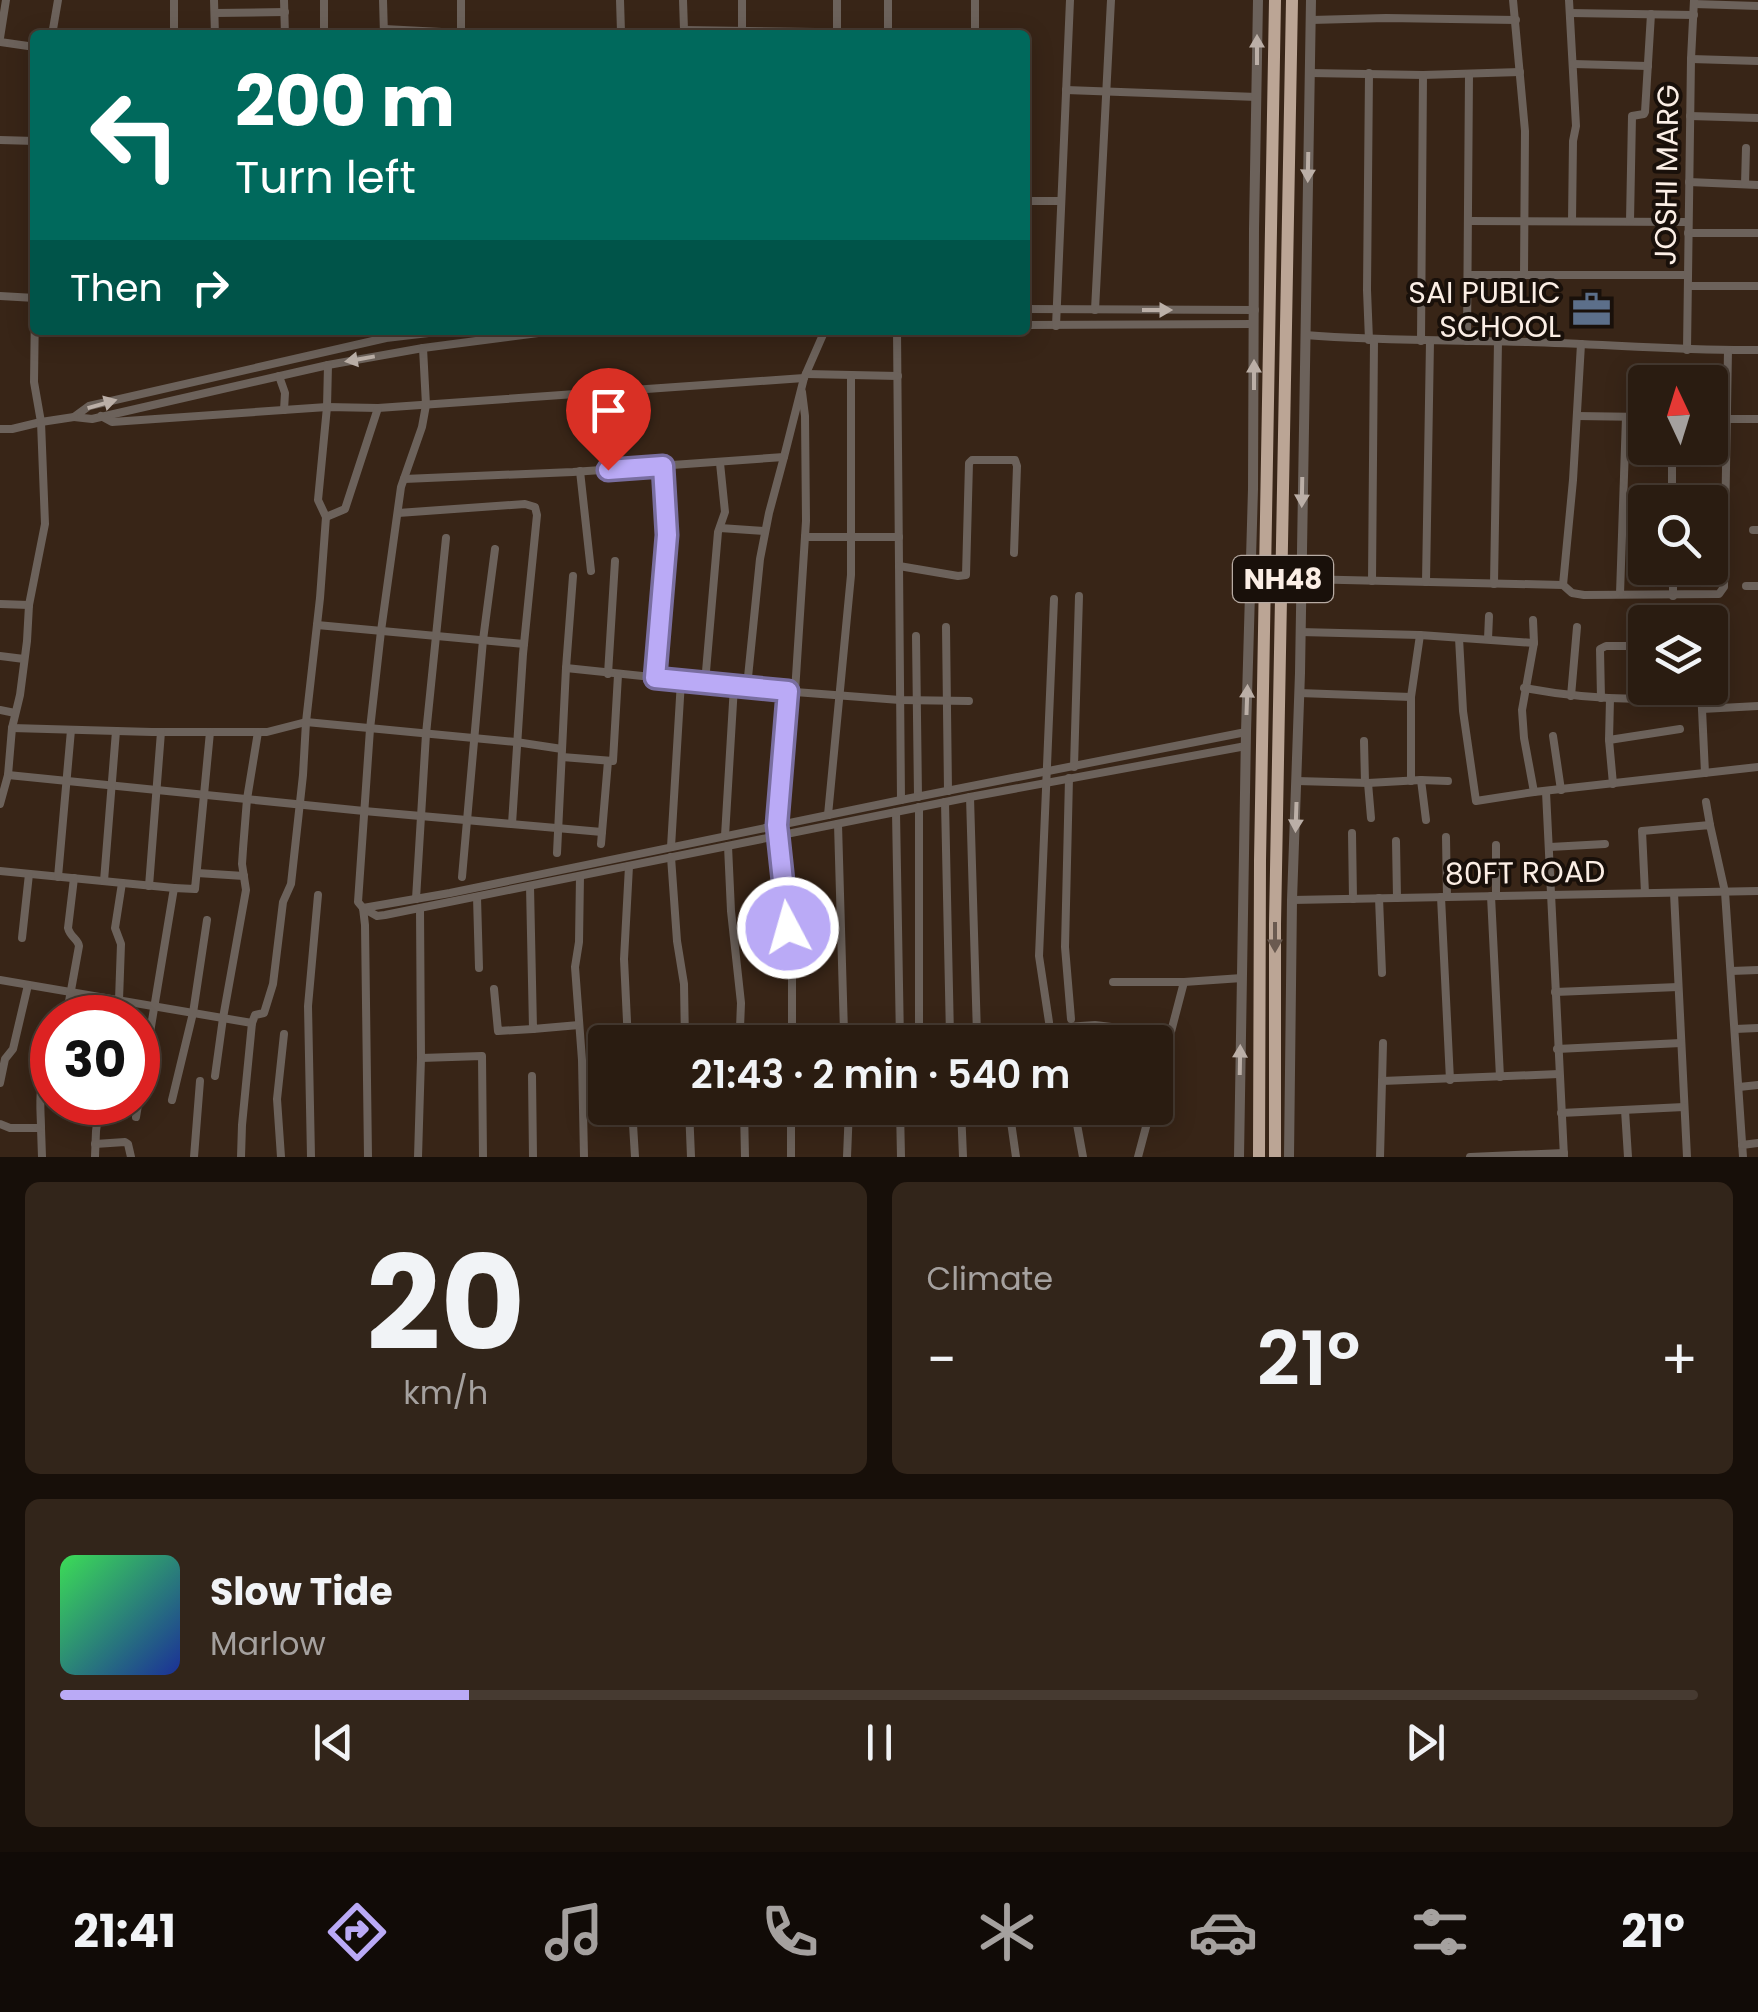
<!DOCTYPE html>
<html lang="en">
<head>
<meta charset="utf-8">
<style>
	body { margin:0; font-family:Poppins,sans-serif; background:#32251a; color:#f1f3f6; height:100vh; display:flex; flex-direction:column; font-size:38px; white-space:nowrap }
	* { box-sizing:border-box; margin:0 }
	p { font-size:32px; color:#a5a19f }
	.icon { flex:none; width:55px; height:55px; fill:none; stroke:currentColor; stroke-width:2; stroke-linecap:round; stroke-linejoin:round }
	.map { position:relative; height:1157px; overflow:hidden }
	.details { display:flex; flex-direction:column; gap:25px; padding:25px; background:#170f09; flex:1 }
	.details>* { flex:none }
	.guide { position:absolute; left:30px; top:30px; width:1000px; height:305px; border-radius:10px; box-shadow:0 5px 25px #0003,0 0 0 2px #463a31; background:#00695c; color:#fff; overflow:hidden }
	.needle { width:65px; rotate:356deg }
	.controls { position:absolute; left:1628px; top:365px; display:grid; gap:20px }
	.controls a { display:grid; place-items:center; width:100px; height:100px; border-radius:10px; background:#2a1c11; box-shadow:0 5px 25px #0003,0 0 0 2px #463a31; font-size:50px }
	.speed { position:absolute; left:30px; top:995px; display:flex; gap:20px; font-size:50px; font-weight:700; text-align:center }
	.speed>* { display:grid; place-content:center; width:130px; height:130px; border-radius:50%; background:#2a1c11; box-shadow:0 5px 25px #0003,0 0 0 2px #463a31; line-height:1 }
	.speed .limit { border:15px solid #d22; background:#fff; color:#111 }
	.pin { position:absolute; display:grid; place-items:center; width:85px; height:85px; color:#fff; margin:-102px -42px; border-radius:50% 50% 50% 0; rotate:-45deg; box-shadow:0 0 10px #0007 }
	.pin .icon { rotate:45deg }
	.me { position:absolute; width:110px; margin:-55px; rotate:354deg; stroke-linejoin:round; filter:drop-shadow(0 0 8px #0008) }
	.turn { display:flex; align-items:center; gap:35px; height:210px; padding:0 40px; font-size:45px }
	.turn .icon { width:130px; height:130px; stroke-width:2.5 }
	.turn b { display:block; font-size:70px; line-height:85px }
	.then { display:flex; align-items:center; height:95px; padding:0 40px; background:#0003; gap:20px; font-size:38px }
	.big { font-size:75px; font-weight:600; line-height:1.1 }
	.details .card { flex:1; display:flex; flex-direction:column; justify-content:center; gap:15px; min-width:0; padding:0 35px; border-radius:15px; background:#32251a }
	.details .dial { align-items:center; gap:0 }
	.dial b { font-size:130px; line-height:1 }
	.song { display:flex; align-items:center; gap:30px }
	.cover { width:120px; height:120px; border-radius:15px; background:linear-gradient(135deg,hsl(130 70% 55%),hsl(230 70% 35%)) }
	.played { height:10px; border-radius:5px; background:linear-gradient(90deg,#baaaf6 25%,#463a31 25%) }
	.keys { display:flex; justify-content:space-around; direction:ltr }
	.heat { display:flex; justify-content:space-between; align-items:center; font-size:55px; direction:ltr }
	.details .tiles { flex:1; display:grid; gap:25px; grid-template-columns:1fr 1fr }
	.card:last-child { grid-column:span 2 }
	.trip { position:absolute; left:588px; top:1025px; width:585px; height:100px; border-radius:10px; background:#2a1c11; box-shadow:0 5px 25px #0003,0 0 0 2px #463a31; font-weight:600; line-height:100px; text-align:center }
	.tabs { display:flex; height:160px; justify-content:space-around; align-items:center; background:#110b07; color:#a5a19f }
	.tabs .icon { width:70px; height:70px }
	.tabs .selected { color:#baaaf6 }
	.tabs b { font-size:45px; color:#f1f3f6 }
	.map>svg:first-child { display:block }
</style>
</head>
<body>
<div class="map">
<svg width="1758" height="1157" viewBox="0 0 1758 1157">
	<rect width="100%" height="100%" fill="#382517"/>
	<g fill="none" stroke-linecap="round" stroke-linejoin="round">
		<!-- minor -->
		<g stroke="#6c625b" stroke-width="8">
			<path d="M174,0V35"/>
			<path d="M214,0L215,35"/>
			<path d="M284,0L285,35"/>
			<path d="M324,0V35"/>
			<path d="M383,0L384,35"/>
			<path d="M461,0V33L621,32L620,0"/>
			<path d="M683,0L684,30"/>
			<path d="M837,0V32"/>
			<path d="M888,0V35"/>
			<path d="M975,0V35"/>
			<path d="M1513,0L1525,131L1524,275"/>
			<path d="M1569,0L1576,126L1573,141L1572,221"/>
			<path d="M1694,4L1758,6"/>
			<path d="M215,13L285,12"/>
			<path d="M1570,13L1694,15"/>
			<path d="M1311,20L1386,18L1516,20"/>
			<path d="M384,29L461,33"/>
			<path d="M684,30L888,33"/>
			<path d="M742,31V0"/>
			<path d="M52,35L58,0"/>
			<path d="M0,38L6,0"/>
			<path d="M0,42L35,47"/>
			<path d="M1691,59L1758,61"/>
			<path d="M1573,64L1648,66"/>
			<path d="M1310,73L1423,75L1520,72"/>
			<path d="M1369,73L1367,290L1369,340"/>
			<path d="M1066,90L1257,97"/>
			<path d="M1690,116L1758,118"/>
			<path d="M0,140L35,141"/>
			<path d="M1689,182L1758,185"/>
			<path d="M1745,184L1746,148"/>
			<path d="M1025,201H1061"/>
			<path d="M1469,221L1688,222"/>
			<path d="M1630,221L1632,116L1644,114L1645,112L1651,14"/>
			<path d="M1688,233H1758"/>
			<path d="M1468,275H1688"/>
			<path d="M1688,286H1758"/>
			<path d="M0,296L35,298"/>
			<path d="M1025,309L1255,310"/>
			<path d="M1095,310L1111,0"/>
			<path d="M1025,325L1254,324"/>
			<path d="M1056,326L1070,0"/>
			<path d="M454,330L386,338L89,406L74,417L92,419L328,365L423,348L561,330"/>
			<path d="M897,330L901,800"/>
			<path d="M1305,335C1379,341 1453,340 1528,342C1605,344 1681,351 1758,350"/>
			<path d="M1421,341L1423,75"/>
			<path d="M1467,341L1469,74"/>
			<path d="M1687,350L1691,59L1694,0"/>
			<path d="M806,374L898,376"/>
			<path d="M279,376L285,393L284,410"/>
			<path d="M101,416L112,422L327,407L378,408L804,378L825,330"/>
			<path d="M1577,416L1645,417"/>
			<path d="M1710,419H1758"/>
			<path d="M0,429H12L41,422L34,382L35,307"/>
			<path d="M1672,448V502"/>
			<path d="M580,471L591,571"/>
			<path d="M404,479L573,472L784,457L804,378"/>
			<path d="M398,513L525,504L535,507L537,515L523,654L512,824"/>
			<path d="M326,517L345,509L378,408"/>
			<path d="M720,528L765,531"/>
			<path d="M1753,530H1758"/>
			<path d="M805,537H899"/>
			<path d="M899,566L958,576L966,575L969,463L972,460H1015L1017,466L1014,553"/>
			<path d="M1673,568V596"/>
			<path d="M1301,579L1563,585L1572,593L1584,595L1719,594L1724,587L1728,350"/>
			<path d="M1372,581L1374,340"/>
			<path d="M1426,582L1430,341"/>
			<path d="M1494,584L1498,341"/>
			<path d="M1563,585L1573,480L1581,344"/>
			<path d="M1746,586H1758"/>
			<path d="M1620,594L1626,417"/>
			<path d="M0,604L29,605"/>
			<path d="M1533,620L1534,643"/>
			<path d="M317,625L524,644"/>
			<path d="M946,627L948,791"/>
			<path d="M1300,632L1420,635L1534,643L1522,710L1524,738L1534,792"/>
			<path d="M916,636L918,797"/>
			<path d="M1459,638L1463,711L1476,801L1534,792L1758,767"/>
			<path d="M1488,639L1489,616"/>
			<path d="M0,656L24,659"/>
			<path d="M566,668L795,692L900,700L969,701"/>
			<path d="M608,674L615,561"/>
			<path d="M655,678L667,535L663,466"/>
			<path d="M705,683L718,532L725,512L720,463"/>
			<path d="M747,687L760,559L769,513L784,457"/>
			<path d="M1524,688C1583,699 1642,702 1702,696"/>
			<path d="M1701,688L1705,773"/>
			<path d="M788,691L777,825L792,957V1042"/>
			<path d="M795,692L806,521L805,416L802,392"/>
			<path d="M1299,693L1411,697"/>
			<path d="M1571,696L1577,627"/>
			<path d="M1601,698L1600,649L1606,646H1645"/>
			<path d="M1610,699L1609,740L1613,784"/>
			<path d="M1702,709L1758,706"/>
			<path d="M0,710L15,713"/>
			<path d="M12,728L152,732H267L306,722L516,742L562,749"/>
			<path d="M1553,736L1561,790"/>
			<path d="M1609,740L1680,729"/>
			<path d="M1364,741L1365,782"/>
			<path d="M562,757L613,761L618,675"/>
			<path d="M1074,767L1079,596"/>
			<path d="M8,775L364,811L602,832"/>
			<path d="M1069,778L1065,947L1071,1019"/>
			<path d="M1421,780L1426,820"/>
			<path d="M1297,781L1368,783L1421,780L1448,781"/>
			<path d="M1411,781V697L1420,635"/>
			<path d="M1368,783L1371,818"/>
			<path d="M1546,792L1564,1157"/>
			<path d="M970,797L977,1035"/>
			<path d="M945,802L950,1037"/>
			<path d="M1706,802L1710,825"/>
			<path d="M0,804L8,775L12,728L20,695L27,641L29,605L45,524L41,422L74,417"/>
			<path d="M919,807V1039"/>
			<path d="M896,812L900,1042"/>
			<path d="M828,815L851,575V377"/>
			<path d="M838,824L844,1033L854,1042"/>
			<path d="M1352,833L1353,899"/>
			<path d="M725,836L734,686"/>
			<path d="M1446,837L1447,897"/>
			<path d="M1396,841L1397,898"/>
			<path d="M601,844L608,761"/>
			<path d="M1496,845V896"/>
			<path d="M728,846L731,911L741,1003L740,1028"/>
			<path d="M671,847L681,681"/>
			<path d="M1550,847L1605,844"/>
			<path d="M557,853L566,668L573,576"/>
			<path d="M671,857L677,941L684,984L685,1042"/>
			<path d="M0,871L174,888"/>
			<path d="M197,873L244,876"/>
			<path d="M580,876L579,942L575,967L582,1060L584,1157"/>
			<path d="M58,877L71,730"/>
			<path d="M462,877L483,640L495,549"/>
			<path d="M104,881L116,731"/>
			<path d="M149,886L161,732"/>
			<path d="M530,886L533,1029L579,1025"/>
			<path d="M1645,893L1642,831L1710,825L1725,892L1743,1157"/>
			<path d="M1674,893L1687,1157"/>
			<path d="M1491,896L1500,1077"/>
			<path d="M477,897L479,968"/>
			<path d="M1441,897L1450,1080"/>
			<path d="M1379,898L1382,973"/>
			<path d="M416,899L426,734L446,538"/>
			<path d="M1292,900L1758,891"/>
			<path d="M363,908L377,916L385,915L970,797L1246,746"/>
			<path d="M363,908L450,893L901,800L1246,732"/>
			<path d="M22,938L29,874"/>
			<path d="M1731,971L1758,970"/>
			<path d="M0,980L252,1023"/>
			<path d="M1113,982H1184L1242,978"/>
			<path d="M494,989L498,1031L533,1029"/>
			<path d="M1555,992L1678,987"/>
			<path d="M66,1018L79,946C78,939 70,937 68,928L74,878"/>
			<path d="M115,1018L119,1000L121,944L115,928L122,883"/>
			<path d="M1049,1022L1039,956L1054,599"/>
			<path d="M1735,1029L1758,1028"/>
			<path d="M715,1030L740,1028L742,1042"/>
			<path d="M628,1042L624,959L629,866"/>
			<path d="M852,1042L1095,1025L1136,1030L1168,1043"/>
			<path d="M1557,1049L1681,1043"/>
			<path d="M421,1058L482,1056L483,1157"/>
			<path d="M215,1076L223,1018L246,890L242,864L243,849L247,799L258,732"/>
			<path d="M532,1076L533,1157"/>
			<path d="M0,1083L5,1059L13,1049L28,985"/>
			<path d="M1382,1083L1383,1043"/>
			<path d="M1739,1087L1758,1085"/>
			<path d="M1155,1093L1184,982"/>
			<path d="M172,1100L193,1013L207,920"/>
			<path d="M632,1108L635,1157"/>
			<path d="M689,1108L691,1157"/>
			<path d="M744,1108L745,1157"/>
			<path d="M900,1108L901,1157"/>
			<path d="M961,1108L963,1157"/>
			<path d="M1009,1108L1016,1157"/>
			<path d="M1074,1108L1083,1157"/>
			<path d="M1625,1110L1628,1157"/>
			<path d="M1561,1113L1684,1107"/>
			<path d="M136,1117L174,888L195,889L210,732"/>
			<path d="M0,1124L10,1128H41L42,1157"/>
			<path d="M41,1128C41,1108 36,1082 52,1067"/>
			<path d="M95,1144L125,1142L128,1144L131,1157"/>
			<path d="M1742,1145L1758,1143"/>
			<path d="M95,1157L96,1131L100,1102"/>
			<path d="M194,1157L200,1081"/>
			<path d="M241,1157L242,1125L252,1023L255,1015L264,1013L273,984L283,902L291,884L303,775L306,722L320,598L326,517L318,500L327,407L328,365"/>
			<path d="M281,1157L277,1099L284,1034"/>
			<path d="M311,1157L308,1006L318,895"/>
			<path d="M368,1157L365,925L363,908L358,902L370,729L381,631L401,487L422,427L426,405L423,348"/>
			<path d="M418,1157L421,1058L420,909"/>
			<path d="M791,1157V1108"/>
			<path d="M847,1157L849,1108"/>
			<path d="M1138,1157L1151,1108"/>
			<path d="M1380,1157L1382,1081L1559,1074"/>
			<path d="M1470,1157L1564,1153"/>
		</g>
		<!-- tertiary -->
		<g stroke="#6c625b" stroke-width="10">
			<path d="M1239,1157L1246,732L1253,489L1254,229L1258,0"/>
			<path d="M1289,1157L1292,900L1300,673L1311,0"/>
		</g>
		<!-- trunk -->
		<g stroke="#bba595" stroke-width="12">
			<path d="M1259,1157L1260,861L1275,0"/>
			<path d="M1275,1157V924L1292,0"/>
		</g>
	</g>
	<!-- one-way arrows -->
	<defs><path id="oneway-solid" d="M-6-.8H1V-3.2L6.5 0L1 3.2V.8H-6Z" transform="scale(2.5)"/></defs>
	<g fill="#bbafa7">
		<use href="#oneway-solid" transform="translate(1257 50) rotate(-90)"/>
		<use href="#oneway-solid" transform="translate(1308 167) rotate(91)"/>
		<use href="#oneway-solid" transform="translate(1157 310)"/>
		<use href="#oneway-solid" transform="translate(360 359) rotate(170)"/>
		<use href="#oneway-solid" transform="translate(1254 375) rotate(-90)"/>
		<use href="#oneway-solid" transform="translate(102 404) rotate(-16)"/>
		<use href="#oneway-solid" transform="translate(1302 492) rotate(91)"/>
		<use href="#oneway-solid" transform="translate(1247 700) rotate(-88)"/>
		<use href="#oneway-solid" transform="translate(1296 817) rotate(92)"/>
		<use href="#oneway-solid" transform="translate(1240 1060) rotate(-89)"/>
	</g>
	<use fill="#6a5a50" href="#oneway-solid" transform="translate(1275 937) rotate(90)"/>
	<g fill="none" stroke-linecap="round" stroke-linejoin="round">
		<defs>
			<path id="route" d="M608,470L663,466L667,535L655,678L788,691L777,825L788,928"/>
		</defs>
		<!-- route casing -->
		<use href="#route" stroke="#796ea0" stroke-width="25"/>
		<!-- route -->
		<use href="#route" stroke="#baaaf6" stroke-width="18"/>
	</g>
	<!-- icons -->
	<defs>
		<symbol id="office-bare" viewBox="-9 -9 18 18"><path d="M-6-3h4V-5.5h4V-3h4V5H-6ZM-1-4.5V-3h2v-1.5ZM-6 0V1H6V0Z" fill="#5c6f8a" stroke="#19100a" stroke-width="2.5" paint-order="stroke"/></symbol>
	</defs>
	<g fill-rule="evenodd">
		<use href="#office-bare" x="1564" y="282" width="55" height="55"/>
	</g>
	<g text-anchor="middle" stroke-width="8" stroke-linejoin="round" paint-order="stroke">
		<!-- shield labels -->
		<rect fill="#19100a" stroke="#b7aba3" stroke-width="2.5" x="1233" y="556" width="100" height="46" rx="8"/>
		<g font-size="28" font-weight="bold" fill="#fbeee5">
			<text x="1283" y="589">NH48</text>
		</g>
		<!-- street labels -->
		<g font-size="30" fill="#fbeee5" stroke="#19100a">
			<text transform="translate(1667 175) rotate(-89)" y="10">JOSHI MARG</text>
			<text transform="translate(1525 873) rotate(-1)" y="10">80FT ROAD</text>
		</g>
		<!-- poi labels -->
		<g font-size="30" fill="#fbeee5" stroke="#19100a" text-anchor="end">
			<text x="1561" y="303">SAI PUBLIC<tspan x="1561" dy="34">SCHOOL</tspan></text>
		</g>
	</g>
</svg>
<div class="controls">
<a><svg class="needle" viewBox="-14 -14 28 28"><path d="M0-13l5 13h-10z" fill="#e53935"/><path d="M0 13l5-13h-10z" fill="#a5a19f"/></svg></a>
<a><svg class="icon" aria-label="search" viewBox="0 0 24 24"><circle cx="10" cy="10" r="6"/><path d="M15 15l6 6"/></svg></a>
<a><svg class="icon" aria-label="layers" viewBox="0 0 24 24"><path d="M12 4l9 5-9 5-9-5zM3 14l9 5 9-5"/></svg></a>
</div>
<div class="speed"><div class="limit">30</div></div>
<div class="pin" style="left:608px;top:470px;background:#d93025"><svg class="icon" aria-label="arrive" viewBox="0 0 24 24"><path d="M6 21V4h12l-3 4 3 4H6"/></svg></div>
<svg class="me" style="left:788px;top:928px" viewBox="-20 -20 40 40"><circle r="17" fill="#baaaf6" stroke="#fff" stroke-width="3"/><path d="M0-11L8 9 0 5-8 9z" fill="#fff"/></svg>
<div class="trip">21:43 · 2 min · 540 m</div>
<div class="guide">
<div class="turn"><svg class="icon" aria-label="left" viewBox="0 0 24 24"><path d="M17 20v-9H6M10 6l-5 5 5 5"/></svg><div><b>200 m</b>Turn left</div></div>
<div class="then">Then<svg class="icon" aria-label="right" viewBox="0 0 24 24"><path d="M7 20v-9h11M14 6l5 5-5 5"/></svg></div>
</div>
</div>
<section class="details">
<div class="tiles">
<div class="card dial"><b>20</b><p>km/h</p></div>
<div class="card"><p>Climate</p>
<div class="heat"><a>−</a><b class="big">21°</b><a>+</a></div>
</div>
<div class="card">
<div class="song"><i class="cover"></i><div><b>Slow Tide</b><p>Marlow</p></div></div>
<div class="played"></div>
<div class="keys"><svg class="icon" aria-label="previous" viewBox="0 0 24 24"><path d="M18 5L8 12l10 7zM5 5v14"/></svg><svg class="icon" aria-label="pause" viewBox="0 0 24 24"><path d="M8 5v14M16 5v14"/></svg><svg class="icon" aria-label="next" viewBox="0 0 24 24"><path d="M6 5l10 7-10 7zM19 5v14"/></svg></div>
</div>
</div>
</section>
<nav class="tabs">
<b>21:41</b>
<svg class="icon selected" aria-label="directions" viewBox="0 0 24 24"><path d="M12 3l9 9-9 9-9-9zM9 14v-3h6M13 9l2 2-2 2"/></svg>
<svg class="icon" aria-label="music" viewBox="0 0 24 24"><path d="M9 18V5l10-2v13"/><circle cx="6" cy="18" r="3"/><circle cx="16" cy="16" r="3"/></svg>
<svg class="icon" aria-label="phone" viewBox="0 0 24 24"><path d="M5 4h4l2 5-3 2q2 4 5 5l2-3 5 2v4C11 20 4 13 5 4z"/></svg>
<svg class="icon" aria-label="climate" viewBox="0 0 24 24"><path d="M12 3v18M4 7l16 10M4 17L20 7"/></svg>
<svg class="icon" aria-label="car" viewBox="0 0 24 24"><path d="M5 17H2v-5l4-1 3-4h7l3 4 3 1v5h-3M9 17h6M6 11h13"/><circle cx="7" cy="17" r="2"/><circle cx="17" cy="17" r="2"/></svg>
<svg class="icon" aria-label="filters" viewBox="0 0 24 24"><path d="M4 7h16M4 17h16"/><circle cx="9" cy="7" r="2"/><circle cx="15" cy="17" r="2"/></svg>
<b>21°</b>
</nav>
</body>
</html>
